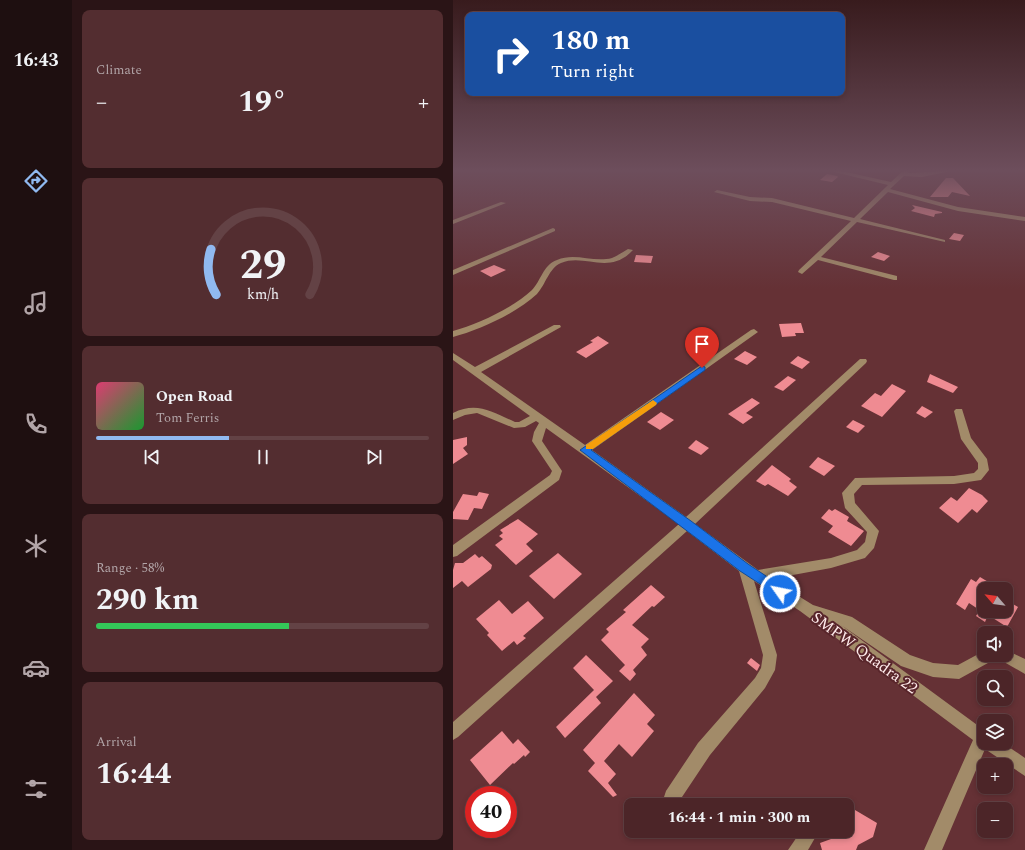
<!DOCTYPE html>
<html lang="en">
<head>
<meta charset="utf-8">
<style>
	body { margin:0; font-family:Spectral,serif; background:#532d30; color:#f1f3f6; height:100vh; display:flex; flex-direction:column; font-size:15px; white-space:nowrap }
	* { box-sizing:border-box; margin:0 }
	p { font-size:13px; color:#b2a5a8 }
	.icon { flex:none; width:22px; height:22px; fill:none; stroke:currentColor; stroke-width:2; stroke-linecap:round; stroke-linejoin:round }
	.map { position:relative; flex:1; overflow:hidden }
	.sheet { display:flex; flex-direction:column; gap:10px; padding:10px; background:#2a1416; width:381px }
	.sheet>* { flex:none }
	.banner { position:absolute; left:12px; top:12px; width:380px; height:84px; border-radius:8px; box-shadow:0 2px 6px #0003,0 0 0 1px #634245; background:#1a4fa0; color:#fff; overflow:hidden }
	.needle { width:26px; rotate:298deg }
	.buttons { position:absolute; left:524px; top:582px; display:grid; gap:8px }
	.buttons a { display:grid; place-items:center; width:36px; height:36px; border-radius:8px; background:#4c2528; box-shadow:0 2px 6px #0003,0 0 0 1px #634245; font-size:20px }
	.speed { position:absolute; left:12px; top:786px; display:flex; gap:8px; font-size:20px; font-weight:700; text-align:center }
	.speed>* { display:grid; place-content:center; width:52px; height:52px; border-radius:50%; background:#4c2528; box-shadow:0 2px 6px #0003,0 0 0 1px #634245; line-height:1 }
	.speed .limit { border:6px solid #d22; background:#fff; color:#111 }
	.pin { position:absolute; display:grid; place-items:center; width:34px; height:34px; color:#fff; margin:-41px -17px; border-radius:50% 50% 50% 0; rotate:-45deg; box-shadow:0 0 4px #0007 }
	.pin .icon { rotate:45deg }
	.me { position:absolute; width:44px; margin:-22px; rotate:303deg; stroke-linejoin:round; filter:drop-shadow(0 0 3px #0008) }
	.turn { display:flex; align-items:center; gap:14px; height:84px; padding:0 20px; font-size:18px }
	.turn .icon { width:52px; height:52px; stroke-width:2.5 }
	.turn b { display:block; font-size:28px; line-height:34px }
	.big { font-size:30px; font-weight:700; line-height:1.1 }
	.sheet .card { flex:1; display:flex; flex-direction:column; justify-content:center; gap:6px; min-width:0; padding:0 14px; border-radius:8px; background:#532d30 }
	.sheet .dial { align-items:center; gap:0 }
	.dial svg { height:104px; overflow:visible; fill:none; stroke:#634245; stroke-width:7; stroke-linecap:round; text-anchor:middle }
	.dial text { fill:#f1f3f6; stroke:none }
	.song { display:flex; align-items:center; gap:12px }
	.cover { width:48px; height:48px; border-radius:6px; background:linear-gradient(135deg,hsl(340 70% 55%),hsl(130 70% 35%)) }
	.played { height:4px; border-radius:2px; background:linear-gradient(90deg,#90b9f0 40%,#634245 40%) }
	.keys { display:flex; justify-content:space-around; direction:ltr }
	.heat { display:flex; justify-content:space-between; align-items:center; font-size:22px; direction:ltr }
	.charge { height:6px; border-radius:3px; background:linear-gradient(90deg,#34c759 58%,#634245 0) }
	.trip { position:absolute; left:171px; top:798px; width:230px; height:40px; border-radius:8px; background:#4c2528; box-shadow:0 2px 6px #0003,0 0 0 1px #634245; font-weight:700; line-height:40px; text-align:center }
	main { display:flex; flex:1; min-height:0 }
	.dock { display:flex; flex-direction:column; width:72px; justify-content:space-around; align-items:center; background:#1e0f10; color:#b2a5a8 }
	.dock .icon { width:28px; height:28px }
	.dock .current { color:#90b9f0 }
	.dock b { font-size:18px; color:#f1f3f6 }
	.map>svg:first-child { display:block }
</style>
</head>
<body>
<main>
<nav class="dock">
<b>16:43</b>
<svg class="icon current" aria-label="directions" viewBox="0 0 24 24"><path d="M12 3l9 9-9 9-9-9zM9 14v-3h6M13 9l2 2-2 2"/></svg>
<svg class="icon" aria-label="music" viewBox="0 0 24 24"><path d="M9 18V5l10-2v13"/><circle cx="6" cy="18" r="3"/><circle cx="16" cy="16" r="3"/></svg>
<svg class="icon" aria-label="phone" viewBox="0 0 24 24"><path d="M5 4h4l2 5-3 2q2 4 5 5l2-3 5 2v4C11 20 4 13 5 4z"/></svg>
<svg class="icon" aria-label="climate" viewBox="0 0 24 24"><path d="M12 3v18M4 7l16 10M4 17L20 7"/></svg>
<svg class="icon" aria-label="car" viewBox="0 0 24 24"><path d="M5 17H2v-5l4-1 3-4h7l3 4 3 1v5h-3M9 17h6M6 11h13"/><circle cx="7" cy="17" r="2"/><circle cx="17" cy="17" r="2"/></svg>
<svg class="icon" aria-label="filters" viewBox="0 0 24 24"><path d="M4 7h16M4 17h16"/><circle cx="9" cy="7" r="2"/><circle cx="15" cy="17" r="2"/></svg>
</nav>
<section class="sheet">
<div class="card"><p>Climate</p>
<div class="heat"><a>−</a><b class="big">19°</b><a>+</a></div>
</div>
<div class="card dial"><svg viewBox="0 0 100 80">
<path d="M14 69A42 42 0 1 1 86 69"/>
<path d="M14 69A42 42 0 0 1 10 34" stroke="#90b9f0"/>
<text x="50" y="56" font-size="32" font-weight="700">29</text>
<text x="50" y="72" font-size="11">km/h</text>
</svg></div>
<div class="card">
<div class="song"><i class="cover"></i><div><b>Open Road</b><p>Tom Ferris</p></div></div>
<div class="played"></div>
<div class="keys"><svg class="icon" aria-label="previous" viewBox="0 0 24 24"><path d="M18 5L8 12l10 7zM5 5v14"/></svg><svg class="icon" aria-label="pause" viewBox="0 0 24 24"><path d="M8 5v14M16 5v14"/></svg><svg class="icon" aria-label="next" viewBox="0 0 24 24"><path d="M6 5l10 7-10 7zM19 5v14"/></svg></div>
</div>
<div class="card"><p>Range · 58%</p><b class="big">290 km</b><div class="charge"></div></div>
<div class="card"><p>Arrival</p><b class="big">16:44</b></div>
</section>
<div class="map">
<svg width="572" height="850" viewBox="0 0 572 850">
	<rect width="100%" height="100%" fill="#653135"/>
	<!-- building -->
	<g fill="#ef8b92">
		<path d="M374,174L384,176L385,177L379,182L367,180Z"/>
		<path d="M493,178H500L517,196L499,192L495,197H477Z"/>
		<path d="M459,205L489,212V213L482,214L481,217L458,211L462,208Z"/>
		<path d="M501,233L511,235L507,241L496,239Z"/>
		<path d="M425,252L437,256L431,261L418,257Z"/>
		<path d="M183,255L200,256L198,263L181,262Z"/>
		<path d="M41,265L53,270L38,277L27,271Z"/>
		<path d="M348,323L351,333H342L343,336L329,337L326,324Z"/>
		<path d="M145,336L156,343L133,358L123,352L140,342L137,341Z"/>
		<path d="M292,351L304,357L294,365L281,359Z"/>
		<path d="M345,356L357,362L349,369L337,363Z"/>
		<path d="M477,374L505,387L500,393L474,382Z"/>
		<path d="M335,376L343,380L330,391L321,387Z"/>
		<path d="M439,384L453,391L429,417L408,406L422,393L428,396Z"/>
		<path d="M299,398L307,403L293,413L300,417L290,424L275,414Z"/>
		<path d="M469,406L480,412L472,418L463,413Z"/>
		<path d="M208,412L221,420L207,430L194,422Z"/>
		<path d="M400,420L412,426L405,433L393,427Z"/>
		<path d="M14,437V445L10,448L15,454L0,464V440Z"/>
		<path d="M243,440L256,448L248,455L235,448Z"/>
		<path d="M365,457L382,466L371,476L356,467Z"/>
		<path d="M319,465L338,479L336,481L344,487L335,496L315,484L312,486L303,481Z"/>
		<path d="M516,488L529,495L535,501L524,513L519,509L505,523L486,508L498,497L504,501Z"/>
		<path d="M26,492L36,494L29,509L21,508L15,520L0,519V512L10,494L24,496Z"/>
		<path d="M376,509L379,511L382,509L396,517L394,521L411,531L398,546L375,532L380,526L368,518Z"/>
		<path d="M65,519L85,534L73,544L80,551L63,565L42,545L50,539L46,536L50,533L47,530Z"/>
		<path d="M105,553L129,574L101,599L76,576Z"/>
		<path d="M22,554L26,558L29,556L39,565L38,569L15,587L9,581L0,588V570L2,563H10Z"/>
		<path d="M527,577L547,589H531V611H553V600L565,607L554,627L535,615L532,622L523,616L526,611H528L516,603L512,610L503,604L518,579L523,582Z"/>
		<path d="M198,585L212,597L201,607L199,606L179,625L196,639L188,647L194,655L180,670L183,674L177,681L166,671L172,665L148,640L156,632L153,629L173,612L170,610Z"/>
		<path d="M46,600L59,614L75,601L91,618L70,636L73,638L64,645L61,641L49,651L34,635L36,633L23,619Z"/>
		<path d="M133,655L160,681L143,697L148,703L112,738L103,727L141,690L120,668Z"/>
		<path d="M298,658L307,665L304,671L294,663Z"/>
		<path d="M181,693L202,715L194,724L201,731L179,757L166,744L151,761L163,774L155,783L164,795L160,797L135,771L142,763L130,750Z"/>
		<path d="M49,731L60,744L65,739L77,752L72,757L71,755L61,764L60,763L37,785L17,760Z"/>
		<path d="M402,810L424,823L420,837L405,845L403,850H369L367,843L378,839L374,831H394V818L398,821Z"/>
	</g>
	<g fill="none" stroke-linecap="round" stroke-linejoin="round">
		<!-- minor -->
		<g fill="#a28b69" fill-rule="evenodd">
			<path d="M373,170H384L438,182L451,170H457L455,173C471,173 486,170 503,170L469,177L451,176L437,189L505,207L572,217V221L505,211L435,192L407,219L492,240V242L404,222L368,257L444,276V280H441L365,260L349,274L345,272L346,270L398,221L319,202L297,201L261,192L264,190L297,197L319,198L401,218L435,185Z"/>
			<path d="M48,202L53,203L0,224V220Z"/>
			<path d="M100,228L102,229V231L0,275V270Z"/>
			<path d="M175,249L180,250C156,276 132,253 108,263C96,268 93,284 84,294C64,313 26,330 0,337V331C25,324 60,308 79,290C88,281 90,265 104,260C122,252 140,263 159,258C164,256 170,252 175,249Z"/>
			<path d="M101,325H107L108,327L28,372L132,445L298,330L301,329L305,332L139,450L233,517L407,359H413L414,361L413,363L242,524L305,570L378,558L404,550L412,542L414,532L392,508L389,493L402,478L501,476L521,473L525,469V463L508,439L501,411L503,409H509L518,438L534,459L536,470L528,480L501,484L409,485L401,494L402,503L426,531L421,548L412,558L378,568L318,579L360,605L399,617L457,655L480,663L505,665L531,651V655H553V650L572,659V674L544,658L506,679L480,677L448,666L388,625L531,730V743H550L572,758V776L532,749L489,850H471L520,740L347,611L301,581L324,655L322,670L312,688L257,755L225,803L219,805L213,803L211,797L213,791L245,743L302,678L308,668L310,655L286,571L234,531L5,737L0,740V722L226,524L93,428L89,441L109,471L106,480L4,556L0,557V545L97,475L99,471L79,441L81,432L86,423L83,421L72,427L61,428L24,413L12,415L0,420V413C24,401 39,412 62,422H66L77,416L0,360V353L22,367Z"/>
			<path d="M348,831H366L355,850H335Z"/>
		</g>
	</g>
	<!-- sky -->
	<linearGradient id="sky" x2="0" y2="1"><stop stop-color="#381b1d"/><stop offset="0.59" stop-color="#6d4e5c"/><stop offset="1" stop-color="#6d4e5c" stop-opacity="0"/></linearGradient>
	<rect width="572" height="289" fill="url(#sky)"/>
	<!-- route -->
	<path fill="#1a73e8" stroke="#114b97" d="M249,366L252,367V370L138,450L238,521L295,564L331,588L333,592L331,595L327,597L287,571L127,450Z"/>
	<!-- slow -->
	<path fill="#f59e0b" d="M200,400L204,403L203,405L140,449H133V445Z"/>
	<g text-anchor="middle" stroke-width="4" stroke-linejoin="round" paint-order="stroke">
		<!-- near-street labels -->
		<g font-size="16" fill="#feeaea" stroke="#59262b">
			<text transform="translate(412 652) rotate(36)" y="6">SMPW Quadra 22</text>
		</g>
	</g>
</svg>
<div class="buttons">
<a><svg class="needle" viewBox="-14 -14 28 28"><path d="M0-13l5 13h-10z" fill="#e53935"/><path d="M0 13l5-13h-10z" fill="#b2a5a8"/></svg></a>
<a><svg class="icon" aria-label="sound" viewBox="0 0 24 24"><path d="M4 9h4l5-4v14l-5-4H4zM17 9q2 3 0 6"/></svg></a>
<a><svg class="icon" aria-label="search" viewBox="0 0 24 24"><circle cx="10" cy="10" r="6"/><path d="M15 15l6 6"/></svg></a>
<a><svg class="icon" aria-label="layers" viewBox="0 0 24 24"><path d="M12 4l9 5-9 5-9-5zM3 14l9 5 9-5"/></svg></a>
<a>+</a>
<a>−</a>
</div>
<div class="speed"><div class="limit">40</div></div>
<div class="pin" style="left:249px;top:368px;background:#d93025"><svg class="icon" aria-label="arrive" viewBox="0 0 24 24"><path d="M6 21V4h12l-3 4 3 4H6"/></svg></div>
<svg class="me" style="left:327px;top:592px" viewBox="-20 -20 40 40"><circle r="17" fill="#1a73e8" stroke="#fff" stroke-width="3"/><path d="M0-11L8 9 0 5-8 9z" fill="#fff"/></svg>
<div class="trip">16:44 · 1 min · 300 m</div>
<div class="banner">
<div class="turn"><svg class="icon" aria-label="right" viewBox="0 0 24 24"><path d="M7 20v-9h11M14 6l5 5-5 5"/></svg><div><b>180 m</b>Turn right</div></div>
</div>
</div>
</main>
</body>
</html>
